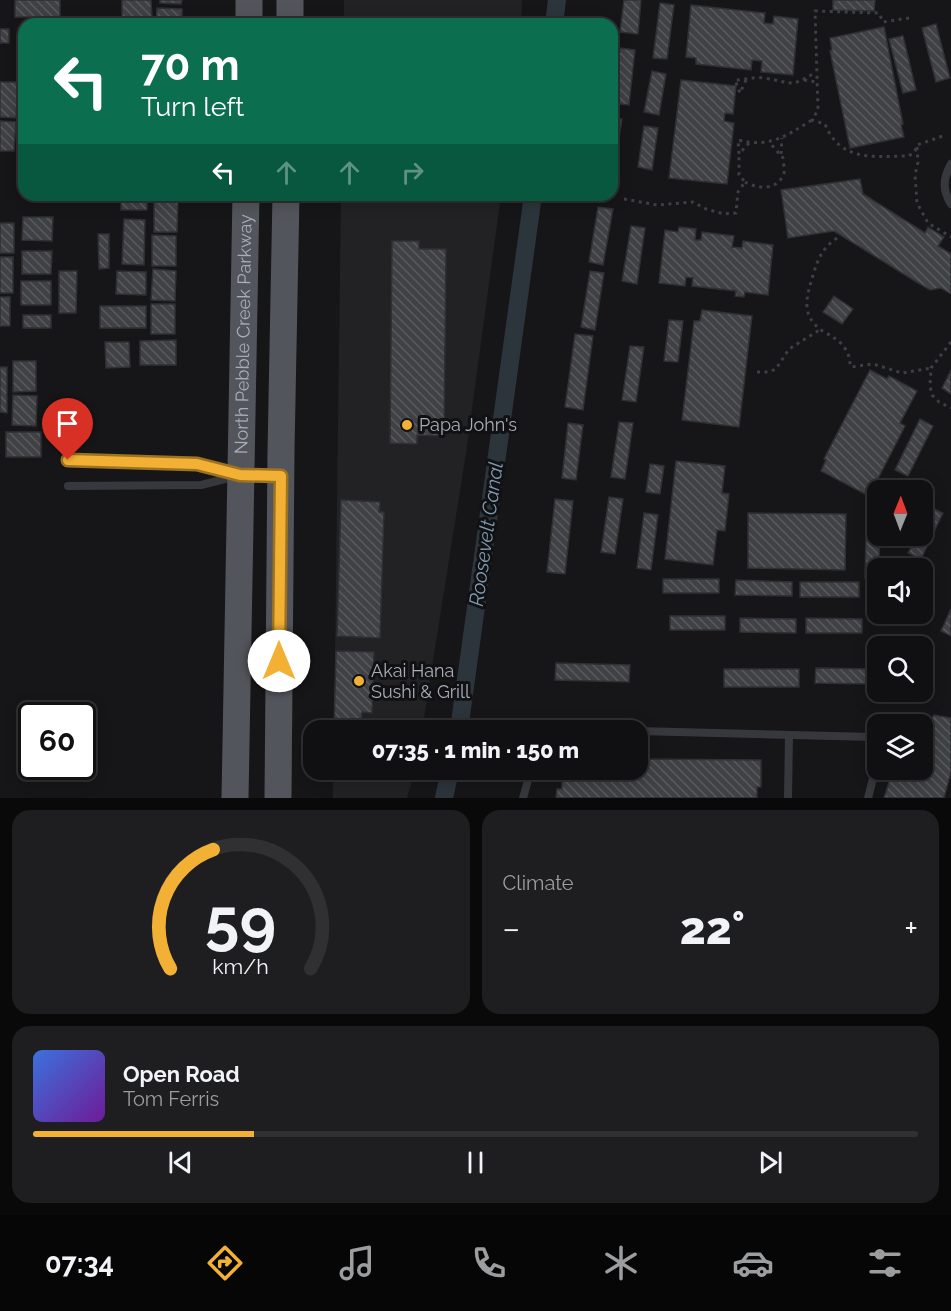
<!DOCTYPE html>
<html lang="en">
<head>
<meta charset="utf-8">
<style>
	body { margin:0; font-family:Raleway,sans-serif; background:#1e1e20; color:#f1f3f6; height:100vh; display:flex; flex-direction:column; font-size:22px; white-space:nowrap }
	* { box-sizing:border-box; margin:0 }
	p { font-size:20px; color:#9c9d9f }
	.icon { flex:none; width:33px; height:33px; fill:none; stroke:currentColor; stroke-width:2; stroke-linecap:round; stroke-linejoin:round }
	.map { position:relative; height:798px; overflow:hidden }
	.side { display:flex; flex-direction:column; gap:12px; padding:12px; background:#09090a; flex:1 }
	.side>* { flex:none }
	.banner { position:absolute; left:18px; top:18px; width:600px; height:183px; border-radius:18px; box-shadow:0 3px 15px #0003,0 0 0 2px #303032; background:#0b6e4f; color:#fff; overflow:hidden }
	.needle { width:39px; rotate:1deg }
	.fabs { position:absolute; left:867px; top:480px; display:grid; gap:12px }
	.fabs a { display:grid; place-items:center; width:66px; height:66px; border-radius:12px; background:#101012; box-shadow:0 3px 15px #0003,0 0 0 2px #303032; font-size:30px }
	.speed { position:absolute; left:18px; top:702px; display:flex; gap:12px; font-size:30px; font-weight:700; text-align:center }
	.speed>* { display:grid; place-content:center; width:78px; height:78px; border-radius:50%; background:#101012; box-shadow:0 3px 15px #0003,0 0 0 2px #303032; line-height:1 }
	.speed .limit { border:3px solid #111; border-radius:9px; background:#fff; color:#111 }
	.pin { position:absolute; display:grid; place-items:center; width:51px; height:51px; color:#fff; margin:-62px -26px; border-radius:50% 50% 50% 0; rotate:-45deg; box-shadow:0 0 6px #0007 }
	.pin .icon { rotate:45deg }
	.me { position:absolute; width:66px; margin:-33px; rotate:0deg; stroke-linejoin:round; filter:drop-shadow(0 0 4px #0008) }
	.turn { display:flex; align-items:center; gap:21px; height:126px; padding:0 24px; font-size:27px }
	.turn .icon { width:78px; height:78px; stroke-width:2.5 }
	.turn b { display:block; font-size:42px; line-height:51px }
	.lanes { display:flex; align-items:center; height:57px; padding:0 24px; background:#0003; justify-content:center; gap:30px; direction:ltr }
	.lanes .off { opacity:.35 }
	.big { font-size:45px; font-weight:800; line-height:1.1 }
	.side .tile { flex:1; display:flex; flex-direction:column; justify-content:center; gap:9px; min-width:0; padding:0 21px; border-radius:18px; background:#1e1e20 }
	.side .dial { align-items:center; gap:0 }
	.dial svg { height:156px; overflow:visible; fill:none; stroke:#303032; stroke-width:7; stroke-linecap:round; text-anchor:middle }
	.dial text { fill:#f1f3f6; stroke:none }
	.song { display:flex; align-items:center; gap:18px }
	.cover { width:72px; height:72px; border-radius:9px; background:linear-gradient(135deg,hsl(220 70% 55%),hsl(280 70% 35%)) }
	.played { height:6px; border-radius:3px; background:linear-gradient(90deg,#f2b134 25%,#303032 25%) }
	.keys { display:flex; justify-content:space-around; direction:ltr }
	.heat { display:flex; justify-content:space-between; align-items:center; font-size:33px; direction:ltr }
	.side .tiles { flex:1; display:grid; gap:12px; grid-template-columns:1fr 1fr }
	.tile:last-child { grid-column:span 2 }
	.trip { position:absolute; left:303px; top:720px; width:345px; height:60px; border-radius:18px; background:#101012; box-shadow:0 3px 15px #0003,0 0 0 2px #303032; font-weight:800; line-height:60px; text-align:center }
	.tab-bar { display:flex; height:96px; justify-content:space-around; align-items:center; background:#060607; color:#9c9d9f }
	.tab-bar .icon { width:42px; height:42px }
	.tab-bar .active { color:#f2b134 }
	.tab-bar b { font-size:27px; color:#f1f3f6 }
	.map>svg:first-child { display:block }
</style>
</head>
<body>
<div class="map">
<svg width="951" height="798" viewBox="0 0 951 798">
	<defs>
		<pattern id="building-back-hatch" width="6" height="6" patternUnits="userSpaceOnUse" patternTransform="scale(1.5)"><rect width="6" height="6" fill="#404145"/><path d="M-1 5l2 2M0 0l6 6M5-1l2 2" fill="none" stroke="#595a5e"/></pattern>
	</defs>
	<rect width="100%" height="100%" fill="#161618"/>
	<!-- built -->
	<g fill="#222225">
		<path d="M344,0H522L521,24H344Z"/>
		<path d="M341,195H501L466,453L422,730H334Z"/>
		<path d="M333,770H415L407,798H333Z"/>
	</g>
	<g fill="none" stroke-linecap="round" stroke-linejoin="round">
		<!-- canal -->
		<g stroke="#2c353c" stroke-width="18">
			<path d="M554,24L557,0"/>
			<path d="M459,730L533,195"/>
			<path d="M444,798L450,770"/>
		</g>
	</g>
	<!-- building -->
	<g fill="url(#building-back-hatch)" stroke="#303034" stroke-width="1.5">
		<rect x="15" y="0" width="45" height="17"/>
		<path d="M122,0H151L152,18H122Z"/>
		<path d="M160,0H182L181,4L160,3Z"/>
		<path d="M624,0H641L638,34L620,32Z"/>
		<path d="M833,0H875L874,11L833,10Z"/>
		<path d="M660,3L674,5L667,59L653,58Z"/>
		<path d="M691,5L765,13L764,23L773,24L774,16L798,19L793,75L761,72L762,61L752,60L751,70L696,64V58L686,57Z"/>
		<path d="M157,8L182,9V24H156Z"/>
		<path d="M936,24L950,78L936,82L922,28Z"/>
		<path d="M884,27L903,124L901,125L904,137L850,148L830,51L832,50L830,38Z"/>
		<rect x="0" y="29" width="9" height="14"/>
		<rect x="20" y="30" width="4" height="13"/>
		<path d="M903,36L916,90L903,93L889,39Z"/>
		<path d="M620,48L635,50L629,105L613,103Z"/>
		<path d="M652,71L666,74L659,115L644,112Z"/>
		<path d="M681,80L736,86L733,114L725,113L724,121L734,123L727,184L669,178Z"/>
		<path d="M0,82H18L16,118L0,117Z"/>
		<path d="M612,118L622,119L612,182Z"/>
		<path d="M0,121L16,122L14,151H0Z"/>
		<path d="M644,126L658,128L652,170L638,167Z"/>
		<path d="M860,179L863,194L925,233L928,227L944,237L938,246L951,254V294L941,288L930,290L915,281L834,231L788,238L781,190Z"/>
		<rect x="121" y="195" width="26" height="15"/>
		<path d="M157,195H178V197L157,196Z"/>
		<path d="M154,201H178L177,232H154Z"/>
		<path d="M598,207L613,209L603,265L589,262Z"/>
		<path d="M23,217H53L52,241L22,240Z"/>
		<path d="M124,219L145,220L144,265L122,264Z"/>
		<rect x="0" y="223" width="14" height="30"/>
		<path d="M631,226L645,228L637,284L622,281Z"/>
		<path d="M679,227L696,229L695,240H701L702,232L734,236L732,247L742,248L743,241L773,245L768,295L745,292L744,297L735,296L736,291L692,286L693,278L686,277L685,286L659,283L665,230L678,232Z"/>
		<path d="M98,234H109V268L99,269Z"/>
		<path d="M152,235L176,236V266H152Z"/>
		<path d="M392,241H419V249H446L444,436L417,435V444L390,443Z"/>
		<path d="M22,251H52L51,274H22Z"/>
		<rect x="0" y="257" width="13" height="36"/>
		<path d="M153,269L176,271L175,301L151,300Z"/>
		<path d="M59,271H77L76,313H59Z"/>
		<path d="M117,271L146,272V295L116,294Z"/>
		<path d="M590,271L604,273L595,330L581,327Z"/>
		<rect x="21" y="281" width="30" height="24"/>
		<path d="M834,296L853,309L842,324L823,312Z"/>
		<rect x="0" y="297" width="10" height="29"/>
		<rect x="151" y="304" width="24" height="30"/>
		<rect x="100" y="306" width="46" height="22"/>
		<path d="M702,310L752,316L739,427L682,420L694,321H700Z"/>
		<rect x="23" y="315" width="28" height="13"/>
		<path d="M669,320L683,321L678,362L664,361Z"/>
		<path d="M575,334L593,336L583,410L565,407Z"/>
		<path d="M176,340V365H140V341Z"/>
		<path d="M105,342H129L130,367L106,368Z"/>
		<path d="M630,346L644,347L636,402L622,400Z"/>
		<path d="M13,361H36V391L13,392Z"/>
		<path d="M0,367H7V413L0,412Z"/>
		<path d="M870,370L887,379L889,376L917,391L900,423L905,426L869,496L821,471L826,460L824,459Z"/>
		<path d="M951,370V394L942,388Z"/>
		<path d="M13,395L37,396L36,426L12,425Z"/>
		<path d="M920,419L933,426L908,476L895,470Z"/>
		<path d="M619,422L633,423L625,479L611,477Z"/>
		<path d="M568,423L583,425L576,480L562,478Z"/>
		<rect x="6" y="432" width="35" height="25"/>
		<path d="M676,461L725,466L722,493L729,494L725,531L717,530L713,565L665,559Z"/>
		<path d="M650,464L664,466L660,494L646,492Z"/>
		<path d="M889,480L902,487L900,490H883Z"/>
		<path d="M609,497L623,499L615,554L601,552Z"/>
		<path d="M555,499L573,501L565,574L547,572Z"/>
		<path d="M341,500L380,502L379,512H384L380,638L337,636Z"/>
		<path d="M878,502V521L870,517Z"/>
		<path d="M930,507L943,513L921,559L908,553L917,536H922V523Z"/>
		<path d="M644,513L658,515L651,570L637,568Z"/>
		<path d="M748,513L846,514L845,570L748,568Z"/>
		<path d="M866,536L880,537L878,578H865Z"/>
		<rect x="663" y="579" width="56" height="14"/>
		<path d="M736,580L792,582V596L735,595Z"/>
		<rect x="800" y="582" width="59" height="15"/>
		<path d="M951,609V636L941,631Z"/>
		<rect x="670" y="616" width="55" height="14"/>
		<path d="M740,618L796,619V633L740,632Z"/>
		<path d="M806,618L862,619V633H806Z"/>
		<path d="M336,651L374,652L372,713L362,712L361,730H334Z"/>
		<path d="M556,663L630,665L629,682L555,680Z"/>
		<path d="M816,668L871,669V684L815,683Z"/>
		<rect x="724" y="669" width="75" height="18"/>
		<path d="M934,715L951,718V772L944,798H884L893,770H922V724H906L908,716L930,721Z"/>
		<path d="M638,759L761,760V787H757V798H556L557,789H562V770H638Z"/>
		<path d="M333,770H360L359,774L333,773Z"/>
	</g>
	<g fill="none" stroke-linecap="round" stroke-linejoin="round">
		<!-- path -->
		<g stroke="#3d3f44" stroke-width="3" stroke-dasharray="3 4.5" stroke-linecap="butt">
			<path d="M909,18L883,22L879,13L815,11L818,110L812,120L825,124C841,163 874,156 909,156L915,151L917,145L943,136"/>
			<path d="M746,80L740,93L735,80C745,80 755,76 764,78C792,82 789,89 816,72"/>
			<path d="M804,80L816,82"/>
			<path d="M749,143L739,154L738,140C770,148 786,136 812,120"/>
			<path d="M917,147L918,162L915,175L917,203L928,223L951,237"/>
			<path d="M781,154L782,138"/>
			<path d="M745,182C758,189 778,191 784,173C785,169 783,162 783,158L770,143"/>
			<path d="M624,199L657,205L693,202L706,209L724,214L736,213L738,192L745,182L739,175V154"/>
			<path d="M837,238C822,248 818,259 813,275C807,296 800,314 821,330C831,336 840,340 846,350C850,356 849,361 851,367L873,364L902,373L931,368"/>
			<path d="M951,342L931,368L930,386L932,395L939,402L951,408"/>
			<path d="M757,372H768L776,369L789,349L821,329"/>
		</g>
		<!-- service -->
		<g stroke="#37383d" stroke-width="8">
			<path d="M951,164C943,178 942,190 951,204"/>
			<path d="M67,460L197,464L240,475L277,476"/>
			<path d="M68,486L201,485L237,476"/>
			<path d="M549,730L551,729L613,730"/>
			<path d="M638,731L874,737L878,748"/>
			<path d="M523,798L531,770"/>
			<path d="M788,798L789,735"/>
			<path d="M868,798L878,759"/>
		</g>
		<!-- primary -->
		<g stroke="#53555c" stroke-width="27">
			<path d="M249,24V0"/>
			<path d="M290,24V0"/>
			<path id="s1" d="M235,798L246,195"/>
			<path d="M278,798L281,451L286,195"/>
		</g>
	</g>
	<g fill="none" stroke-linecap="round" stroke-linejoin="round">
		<defs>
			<path id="route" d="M68,460L197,464L240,475L281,476L279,661"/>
		</defs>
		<!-- route casing -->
		<use href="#route" stroke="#9d7322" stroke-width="15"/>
		<!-- route -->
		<use href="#route" stroke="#f2b134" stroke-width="10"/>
	</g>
	<!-- markers -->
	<g fill="#f2b134" stroke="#111113" stroke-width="2">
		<circle cx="407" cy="425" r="6"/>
		<circle cx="359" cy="681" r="6"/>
	</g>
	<g text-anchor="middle" stroke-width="6" stroke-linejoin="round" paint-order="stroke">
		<!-- street labels -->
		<g font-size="18" fill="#a8adb8" stroke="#111113">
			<text dy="6" stroke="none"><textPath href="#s1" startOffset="464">North Pebble Creek Parkway</textPath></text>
		</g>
		<!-- poi labels -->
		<g font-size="18" fill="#a8adb8" stroke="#111113" text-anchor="start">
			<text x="419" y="431">Papa John's</text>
			<text x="371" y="677">Akai Hana<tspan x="371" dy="21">Sushi &amp; Grill</tspan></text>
		</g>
		<!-- water labels -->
		<g font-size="20" font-style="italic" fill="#7f9bb3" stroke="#111113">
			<text transform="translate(486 534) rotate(-82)" y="7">Roosevelt Canal</text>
		</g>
	</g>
</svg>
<div class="fabs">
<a><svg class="needle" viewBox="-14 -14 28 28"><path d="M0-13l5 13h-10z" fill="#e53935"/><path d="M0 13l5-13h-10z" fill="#9c9d9f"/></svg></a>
<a><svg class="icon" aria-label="sound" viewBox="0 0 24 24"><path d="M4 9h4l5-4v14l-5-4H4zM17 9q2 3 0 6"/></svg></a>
<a><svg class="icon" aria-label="search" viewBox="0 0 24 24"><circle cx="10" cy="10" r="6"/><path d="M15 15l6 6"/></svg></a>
<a><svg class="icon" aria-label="layers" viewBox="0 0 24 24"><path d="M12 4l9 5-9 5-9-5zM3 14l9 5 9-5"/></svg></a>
</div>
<div class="speed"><div class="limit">60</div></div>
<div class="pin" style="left:68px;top:460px;background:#d93025"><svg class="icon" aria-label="arrive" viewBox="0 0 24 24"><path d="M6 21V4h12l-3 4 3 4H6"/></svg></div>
<svg class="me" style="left:279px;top:661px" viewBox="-20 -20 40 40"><circle r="19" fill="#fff"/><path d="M0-13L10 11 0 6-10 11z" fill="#f2b134"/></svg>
<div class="trip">07:35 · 1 min · 150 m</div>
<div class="banner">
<div class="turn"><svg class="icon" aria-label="left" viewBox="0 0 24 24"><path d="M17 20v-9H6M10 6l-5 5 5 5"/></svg><div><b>70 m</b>Turn left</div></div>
<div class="lanes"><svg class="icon" aria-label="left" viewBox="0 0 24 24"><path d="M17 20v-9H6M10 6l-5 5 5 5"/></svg><svg class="icon off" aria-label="ahead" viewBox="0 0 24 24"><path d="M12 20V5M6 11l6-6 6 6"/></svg><svg class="icon off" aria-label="ahead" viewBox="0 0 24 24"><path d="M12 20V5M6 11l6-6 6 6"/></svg><svg class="icon off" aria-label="right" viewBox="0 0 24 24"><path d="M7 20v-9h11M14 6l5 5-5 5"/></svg></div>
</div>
</div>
<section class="side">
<div class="tiles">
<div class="tile dial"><svg viewBox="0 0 100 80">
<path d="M14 69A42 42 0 1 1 86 69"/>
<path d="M14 69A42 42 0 0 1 36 8" stroke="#f2b134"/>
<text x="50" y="56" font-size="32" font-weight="700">59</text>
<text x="50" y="72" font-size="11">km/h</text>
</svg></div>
<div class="tile"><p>Climate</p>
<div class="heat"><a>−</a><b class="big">22°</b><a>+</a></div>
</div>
<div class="tile">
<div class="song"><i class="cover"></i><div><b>Open Road</b><p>Tom Ferris</p></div></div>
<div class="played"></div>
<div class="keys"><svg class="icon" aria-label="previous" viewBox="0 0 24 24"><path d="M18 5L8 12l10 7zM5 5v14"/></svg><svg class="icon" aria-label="pause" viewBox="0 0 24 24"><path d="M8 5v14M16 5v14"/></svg><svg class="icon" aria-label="next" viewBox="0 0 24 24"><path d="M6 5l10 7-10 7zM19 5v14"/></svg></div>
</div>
</div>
</section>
<nav class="tab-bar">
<b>07:34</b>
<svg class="icon active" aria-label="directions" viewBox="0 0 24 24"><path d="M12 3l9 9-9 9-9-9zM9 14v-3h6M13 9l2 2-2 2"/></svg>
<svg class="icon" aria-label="music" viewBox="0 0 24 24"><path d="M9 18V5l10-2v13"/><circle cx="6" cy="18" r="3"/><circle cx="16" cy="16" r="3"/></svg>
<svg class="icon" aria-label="phone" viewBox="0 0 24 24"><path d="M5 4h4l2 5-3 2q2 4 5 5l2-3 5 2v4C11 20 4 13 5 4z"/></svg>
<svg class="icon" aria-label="climate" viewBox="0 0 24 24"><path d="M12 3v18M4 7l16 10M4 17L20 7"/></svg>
<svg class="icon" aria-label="car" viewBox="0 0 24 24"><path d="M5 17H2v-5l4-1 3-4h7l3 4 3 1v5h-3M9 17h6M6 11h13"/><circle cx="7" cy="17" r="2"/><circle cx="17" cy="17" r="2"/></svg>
<svg class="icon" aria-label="filters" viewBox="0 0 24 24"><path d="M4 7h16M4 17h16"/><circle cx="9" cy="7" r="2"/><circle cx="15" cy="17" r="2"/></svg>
</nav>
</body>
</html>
